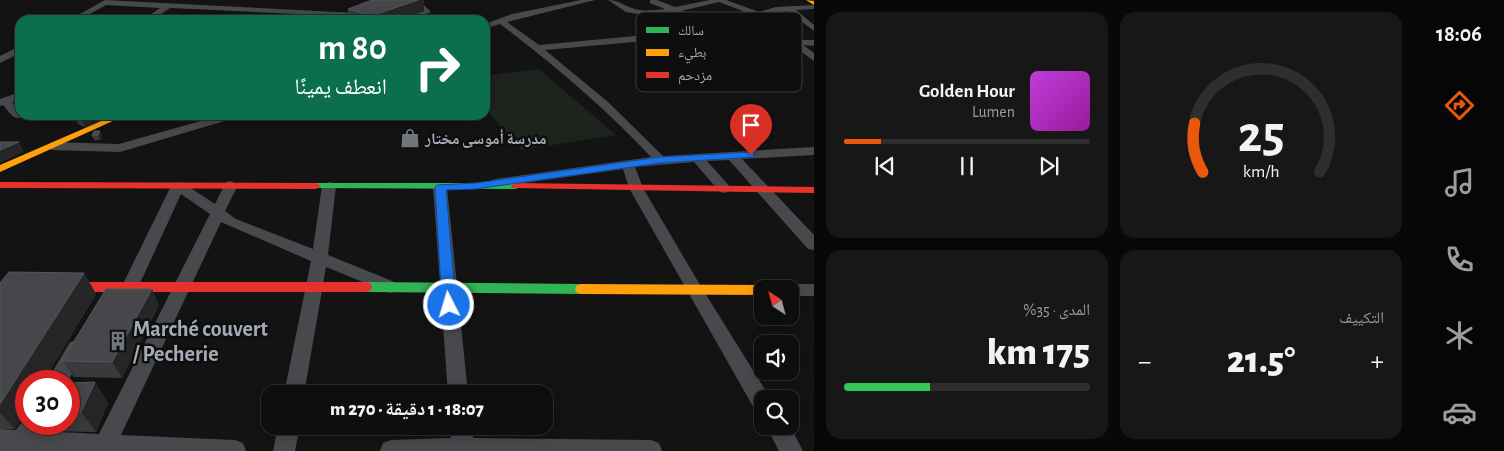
<!DOCTYPE html>
<html lang="ar">
<head>
<meta charset="utf-8">
<style>
	body { margin:0; font-family:"Alegreya Sans","Noto Naskh Arabic",sans-serif; background:#171718; color:#f1f3f6; direction:rtl; height:100vh; display:flex; flex-direction:column; font-size:19px; white-space:nowrap }
	* { box-sizing:border-box; margin:0 }
	p { font-size:16px; color:#9b9c9e }
	.icon { flex:none; width:28px; height:28px; fill:none; stroke:currentColor; stroke-width:2; stroke-linecap:round; stroke-linejoin:round }
	.map { position:relative; flex:1; overflow:hidden; direction:ltr }
	.sheet { display:flex; flex-direction:column; gap:12px; padding:12px; background:#080808; width:600px }
	.sheet>* { flex:none }
	.guide { position:absolute; left:15px; top:15px; width:475px; height:105px; border-radius:15px; box-shadow:0 2px 12px #0003,0 0 0 1px #2e2e2f; direction:rtl; background:#0b6e4f; color:#fff; overflow:hidden }
	.needle { width:32px; rotate:324deg }
	.tools { position:absolute; left:754px; top:280px; display:grid; gap:10px }
	.tools a { display:grid; place-items:center; width:45px; height:45px; border-radius:10px; background:#0e0e0f; box-shadow:0 2px 12px #0003,0 0 0 1px #2e2e2f; font-size:25px }
	.speed { position:absolute; left:15px; top:370px; display:flex; gap:10px; font-size:25px; font-weight:700; text-align:center }
	.speed>* { display:grid; place-content:center; width:65px; height:65px; border-radius:50%; background:#0e0e0f; box-shadow:0 2px 12px #0003,0 0 0 1px #2e2e2f; line-height:1 }
	.speed .limit { border:8px solid #d22; background:#fff; color:#111 }
	.pin { position:absolute; display:grid; place-items:center; width:42px; height:42px; color:#fff; margin:-51px -21px; border-radius:50% 50% 50% 0; rotate:-45deg; box-shadow:0 0 5px #0007 }
	.pin .icon { rotate:45deg }
	.me { position:absolute; width:55px; margin:-28px; rotate:355deg; stroke-linejoin:round; filter:drop-shadow(0 0 4px #0008) }
	.turn { display:flex; align-items:center; gap:18px; height:105px; padding:0 20px; font-size:22px }
	.turn .icon { width:65px; height:65px; stroke-width:2.5 }
	.turn b { display:block; font-size:35px; line-height:42px }
	.big { font-size:38px; font-weight:800; line-height:1.1 }
	.sheet .widget { flex:1; display:flex; flex-direction:column; justify-content:center; gap:8px; min-width:0; padding:0 18px; border-radius:15px; background:#171718 }
	.sheet .dial { align-items:center; gap:0 }
	.dial svg { height:130px; overflow:visible; fill:none; stroke:#2e2e2f; stroke-width:7; stroke-linecap:round; text-anchor:middle }
	.dial text { fill:#f1f3f6; stroke:none }
	.song { display:flex; align-items:center; gap:15px }
	.cover { width:60px; height:60px; border-radius:8px; background:linear-gradient(135deg,hsl(290 70% 55%),hsl(300 70% 35%)) }
	.played { height:5px; border-radius:2px; background:linear-gradient(90deg,#ea580c 15%,#2e2e2f 15%) }
	.keys { display:flex; justify-content:space-around; direction:ltr }
	.heat { display:flex; justify-content:space-between; align-items:center; font-size:28px; direction:ltr }
	.charge { height:8px; border-radius:4px; background:linear-gradient(90deg,#34c759 35%,#2e2e2f 0) }
	.sheet .tiles { flex:1; display:grid; gap:12px; grid-template-columns:repeat(2,1fr) }
	.trip { position:absolute; left:261px; top:385px; width:292px; height:50px; border-radius:15px; background:#0e0e0f; box-shadow:0 2px 12px #0003,0 0 0 1px #2e2e2f; font-weight:800; line-height:50px; text-align:center; direction:rtl }
	main { display:flex; flex:1; min-height:0 }
	.tab-bar { display:flex; flex-direction:column; width:90px; justify-content:space-around; align-items:center; background:#060606; color:#9b9c9e }
	.tab-bar .icon { width:35px; height:35px }
	.tab-bar .active { color:#ea580c }
	.tab-bar b { font-size:22px; color:#f1f3f6 }
	.map>svg:first-child { display:block }
</style>
</head>
<body>
<main>
<nav class="tab-bar">
<b>18:06</b>
<svg class="icon active" aria-label="directions" viewBox="0 0 24 24"><path d="M12 3l9 9-9 9-9-9zM9 14v-3h6M13 9l2 2-2 2"/></svg>
<svg class="icon" aria-label="music" viewBox="0 0 24 24"><path d="M9 18V5l10-2v13"/><circle cx="6" cy="18" r="3"/><circle cx="16" cy="16" r="3"/></svg>
<svg class="icon" aria-label="phone" viewBox="0 0 24 24"><path d="M5 4h4l2 5-3 2q2 4 5 5l2-3 5 2v4C11 20 4 13 5 4z"/></svg>
<svg class="icon" aria-label="climate" viewBox="0 0 24 24"><path d="M12 3v18M4 7l16 10M4 17L20 7"/></svg>
<svg class="icon" aria-label="car" viewBox="0 0 24 24"><path d="M5 17H2v-5l4-1 3-4h7l3 4 3 1v5h-3M9 17h6M6 11h13"/><circle cx="7" cy="17" r="2"/><circle cx="17" cy="17" r="2"/></svg>
</nav>
<section class="sheet">
<div class="tiles">
<div class="widget dial"><svg viewBox="0 0 100 80">
<path d="M14 69A42 42 0 1 1 86 69"/>
<path d="M14 69A42 42 0 0 1 9 39" stroke="#ea580c"/>
<text x="50" y="56" font-size="32" font-weight="700">25</text>
<text x="50" y="72" font-size="11">km/h</text>
</svg></div>
<div class="widget">
<div class="song"><i class="cover"></i><div><b>Golden Hour</b><p>Lumen</p></div></div>
<div class="played"></div>
<div class="keys"><svg class="icon" aria-label="previous" viewBox="0 0 24 24"><path d="M18 5L8 12l10 7zM5 5v14"/></svg><svg class="icon" aria-label="pause" viewBox="0 0 24 24"><path d="M8 5v14M16 5v14"/></svg><svg class="icon" aria-label="next" viewBox="0 0 24 24"><path d="M6 5l10 7-10 7zM19 5v14"/></svg></div>
</div>
<div class="widget"><p>التكييف</p>
<div class="heat"><a>−</a><b class="big">21.5°</b><a>+</a></div>
</div>
<div class="widget"><p>المدى · 35%</p><b class="big">175 km</b><div class="charge"></div></div>
</div>
</section>
<div class="map">
<svg width="814" height="451" viewBox="0 0 814 451">
	<rect width="100%" height="100%" fill="#131314"/>
	<!-- green -->
	<path fill="#1d241e" d="M539,69L616,135L521,150L485,108V76Z"/>
	<g fill="none" stroke-linecap="round" stroke-linejoin="round">
		<!-- street -->
		<g fill="#48494c" fill-rule="evenodd">
			<path d="M105,0L358,13L362,15L358,17L170,8L152,20H143L160,8L106,5L79,20H69Z"/>
			<path d="M411,0H419L431,12L412,20H401L422,11Z"/>
			<path d="M581,0H595L507,22L539,45L667,33L707,35L673,12L638,14L626,12L608,0C619,0 622,5 632,8C642,12 655,10 665,9L650,3V0H657L675,7L710,0H726L759,12L776,7L814,5V9L796,10L814,25V31L788,11L765,15L796,40H814V46L803,45L814,53V61L792,45L667,39L545,50L608,102L663,156L814,147V155L742,159L814,235V250L808,249L729,160L707,161L732,189L725,193L720,192L694,162L635,167L643,188L700,285L769,396L771,399H762V412L755,410L629,188L623,169L495,187L488,183L495,179L651,157C605,108 554,65 500,24L485,29V24L512,14ZM719,2L756,16L762,20L717,17L681,11ZM689,16L710,19L735,37L719,36ZM724,22L768,25L785,39L747,37Z"/>
			<path d="M20,46V53L0,63V56Z"/>
			<path d="M20,92V99L12,102L20,111V115H25C15,123 10,113 3,105L0,106V99Z"/>
			<path d="M222,115H240L238,117L120,152L52,150L46,146L52,142L119,144Z"/>
			<path d="M231,181L238,185L225,211L236,219L313,249L322,186L329,182L334,183L336,186L328,255L397,283L400,287L397,291L391,293L385,291L326,267L304,394H284L311,261L221,222L121,435L235,440L243,443L246,451H0V429L16,430L26,416V424H43L40,431L99,434L210,214L181,194L136,292L130,294L124,292L121,288L171,186L178,182L183,183L215,204L226,182Z"/>
			<path d="M440,183L447,187L468,394H448L433,187Z"/>
			<path d="M790,284H814V296H790V289H782L784,285Z"/>
			<path d="M77,340L84,342L87,348L68,381H47L70,342Z"/>
			<path d="M278,426H300L295,451H273Z"/>
			<path d="M450,426H472L473,438L651,440L659,443L662,451H380L383,443L391,440L451,438Z"/>
			<path d="M766,426H790L803,451H779Z"/>
		</g>
		<!-- fast -->
		<g fill="#30b455" fill-rule="evenodd">
			<path d="M316,183H516L521,186L516,189L312,188L311,186L312,184Z"/>
			<path d="M366,282L581,284L586,286L587,289L586,292L581,294L366,292L361,290L360,287L361,284Z"/>
		</g>
		<!-- slow -->
		<g fill="#ff9f0a" fill-rule="evenodd">
			<path d="M383,0H390L349,20H341Z"/>
			<path d="M806,0L814,1V5Z"/>
			<path d="M115,115H126L0,172V165Z"/>
			<path d="M581,284L762,285L768,289H762V295L581,294L576,292L575,289L576,286Z"/>
		</g>
		<!-- jam -->
		<g fill="#e5322d" fill-rule="evenodd">
			<path d="M0,182L316,183L321,186L316,189L0,188Z"/>
			<path d="M516,183L814,187V193L512,188L511,186Z"/>
			<path d="M63,282H366L371,284L372,287L371,290L366,292H63L58,290L57,287L58,284Z"/>
		</g>
	</g>
	<!-- wall -->
	<g fill="#3a3a3d">
		<path d="M348,9L424,11L400,20H349Z"/>
		<path d="M74,115H113L85,127L78,124Z"/>
		<path d="M94,131L102,135L100,140H94L92,136Z"/>
		<path d="M84,273L96,294L15,429H0V283Z"/>
		<path d="M159,305L122,378L74,377L62,361Z"/>
		<path d="M95,382L108,403L96,432L44,431L38,424H69V383Z"/>
	</g>
	<!-- shaded-wall -->
	<g fill="#262627">
		<path d="M418,0H424V11L400,20H371V16Z"/>
		<path d="M88,115H113L85,127L81,118Z"/>
		<path d="M100,131L102,135L100,140L98,135Z"/>
		<path d="M19,142L24,152L0,163V150Z"/>
		<path d="M84,273L96,294L44,381H26V411L15,429L0,413V404Z"/>
		<path d="M152,289L159,305L122,378L112,362Z"/>
		<path d="M95,382L108,403L96,432L81,412Z"/>
	</g>
	<!-- building -->
	<g fill="#45474a" stroke="#54565b">
		<path d="M372,0H418L371,16L348,9Z"/>
		<path d="M75,115H88L81,118Z"/>
		<path d="M94,131H100L98,135L92,136Z"/>
		<path d="M0,142H19L0,150Z"/>
		<path d="M9,272L84,273L0,404V283Z"/>
		<path d="M106,289H152L112,362L62,361Z"/>
		<path d="M95,382L81,412H69V383Z"/>
	</g>
	<!-- route -->
	<path fill="#1a73e8" stroke="#114b97" d="M751,152L754,153V157L660,163L476,189L446,190L456,305L454,309L449,311L444,309L442,305L435,187L437,185L476,183L660,157Z"/>
	<!-- icons -->
	<defs>
		<symbol id="shop-bare" viewBox="-9 -9 18 18"><path d="M-5-2.5h2.3a2.7 3.5 0 0 1 5.4 0H5L5.5 6h-11ZM-1.5-2.5h3a1.5 2.3 0 0 0-3 0Z" fill="#71767d" stroke="#0e0e0f" stroke-width="2.5" paint-order="stroke"/></symbol>
		<symbol id="building-bare" viewBox="-9 -9 18 18"><path d="M-4-6H4V6H1V3H-1V6H-4ZM-2.5-4.3h1.7v1.8h-1.7ZM.8-4.3h1.7v1.8H.8ZM-2.5-1h1.7V.8h-1.7ZM.8-1h1.7V.8H.8Z" fill="#71767d" stroke="#0e0e0f" stroke-width="2.5" paint-order="stroke"/></symbol>
	</defs>
	<g fill-rule="evenodd">
		<use href="#shop-bare" x="396" y="124" width="28" height="28"/>
		<use href="#building-bare" x="104" y="327" width="28" height="28"/>
	</g>
	<g text-anchor="middle" stroke-width="5" stroke-linejoin="round" paint-order="stroke">
		<!-- far-poi labels -->
		<g font-size="16" font-weight="bold" fill="#a4abb5" stroke="#0e0e0f" text-anchor="start">
			<text x="425" y="144">مدرسة أموسى مختار</text>
		</g>
		<!-- near-poi labels -->
		<g font-size="22" font-weight="bold" fill="#a4abb5" stroke="#0e0e0f" text-anchor="start">
			<text x="133" y="336">Marché couvert<tspan x="133" dy="25">/ Pecherie</tspan></text>
		</g>
	</g>
	<!-- legend -->
	<rect x="636" y="12" width="166" height="80" rx="8" fill="#0e0e0f" stroke="#3b3d41" stroke-width="1"/>
	<rect x="646" y="27" width="23" height="6" fill="#30b455"/>
	<rect x="646" y="49" width="23" height="7" fill="#ff9f0a"/>
	<rect x="646" y="72" width="23" height="6" fill="#e5322d"/>
	<g font-size="14" fill="#a4abb5">
		<text x="678" y="35">سالك</text>
		<text x="678" y="57">بطيء</text>
		<text x="678" y="80">مزدحم</text>
	</g>
</svg>
<div class="tools">
<a><svg class="needle" viewBox="-14 -14 28 28"><path d="M0-13l5 13h-10z" fill="#e53935"/><path d="M0 13l5-13h-10z" fill="#9b9c9e"/></svg></a>
<a><svg class="icon" aria-label="sound" viewBox="0 0 24 24"><path d="M4 9h4l5-4v14l-5-4H4zM17 9q2 3 0 6"/></svg></a>
<a><svg class="icon" aria-label="search" viewBox="0 0 24 24"><circle cx="10" cy="10" r="6"/><path d="M15 15l6 6"/></svg></a>
</div>
<div class="speed"><div class="limit">30</div></div>
<div class="pin" style="left:751px;top:155px;background:#d93025"><svg class="icon" aria-label="arrive" viewBox="0 0 24 24"><path d="M6 21V4h12l-3 4 3 4H6"/></svg></div>
<svg class="me" style="left:449px;top:305px" viewBox="-20 -20 40 40"><circle r="17" fill="#1a73e8" stroke="#fff" stroke-width="3"/><path d="M0-11L8 9 0 5-8 9z" fill="#fff"/></svg>
<div class="trip">18:07 · 1 دقيقة · 270 m</div>
<div class="guide">
<div class="turn"><svg class="icon" aria-label="right" viewBox="0 0 24 24"><path d="M7 20v-9h11M14 6l5 5-5 5"/></svg><div><b>80 m</b>انعطف يمينًا</div></div>
</div>
</div>
</main>
</body>
</html>
